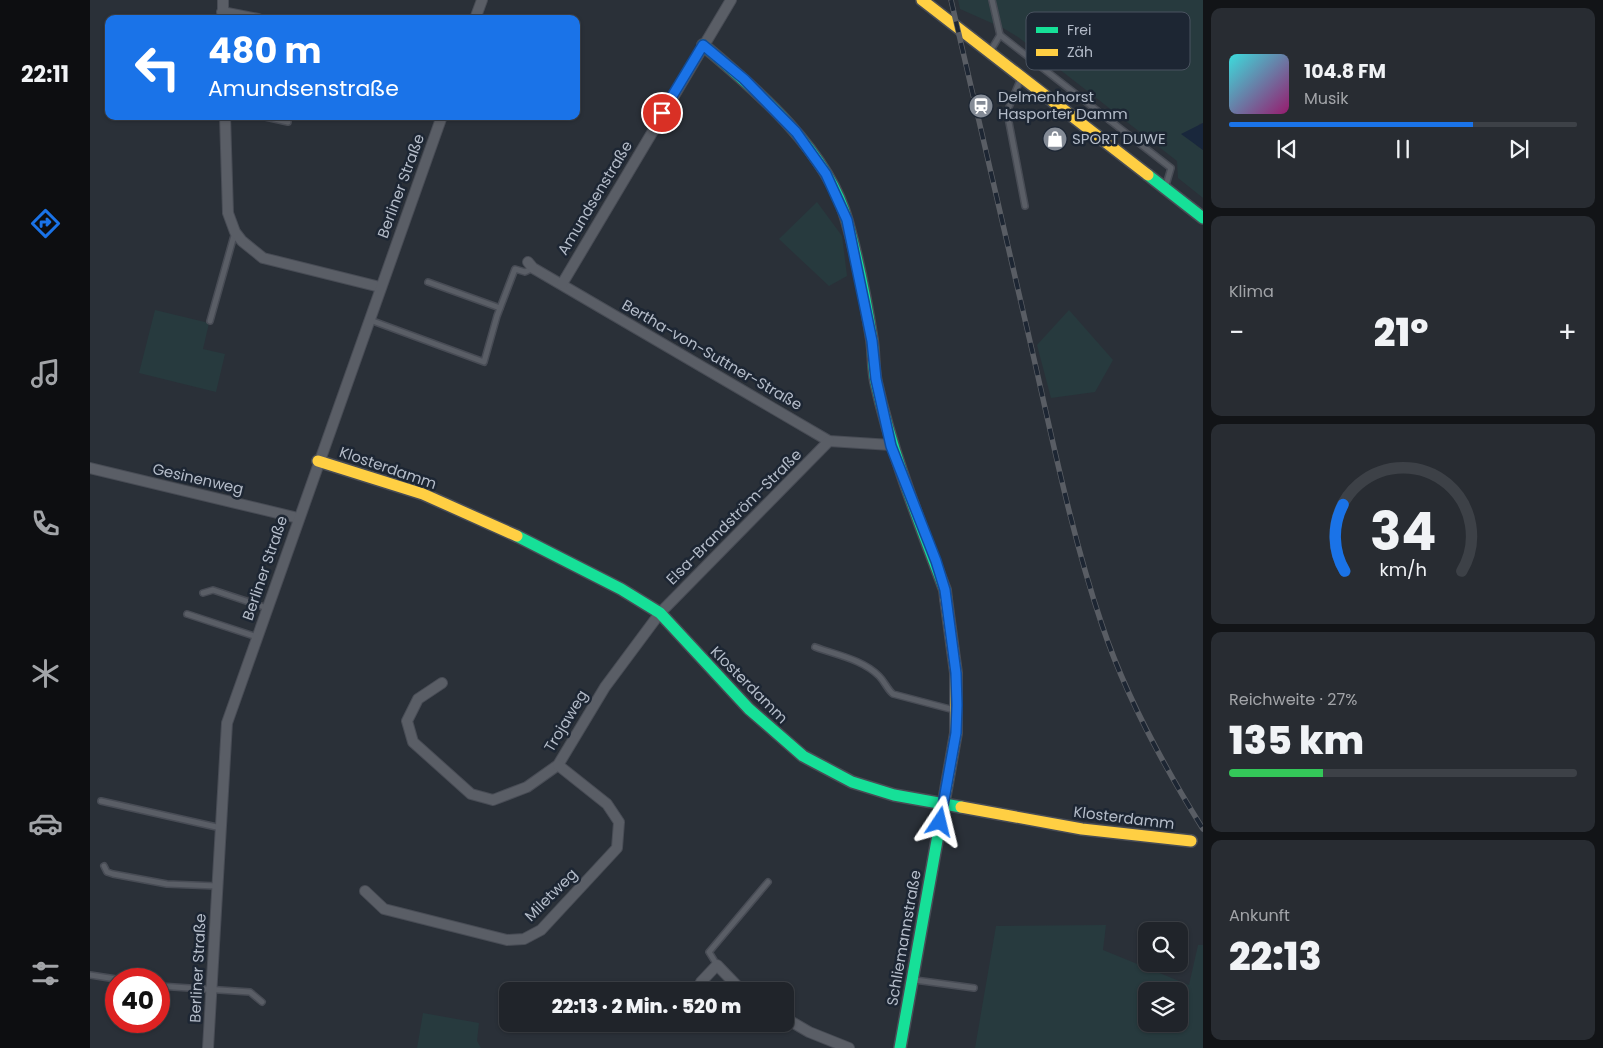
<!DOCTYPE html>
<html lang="de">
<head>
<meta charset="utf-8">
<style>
	body { margin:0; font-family:Poppins,sans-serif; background:#282c32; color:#f1f3f6; height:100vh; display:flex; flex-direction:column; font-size:19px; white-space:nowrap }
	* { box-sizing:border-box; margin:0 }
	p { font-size:16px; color:#a2a4a8 }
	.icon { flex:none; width:28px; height:28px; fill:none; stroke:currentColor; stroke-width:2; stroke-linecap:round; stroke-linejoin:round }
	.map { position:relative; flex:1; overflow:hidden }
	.sheet { display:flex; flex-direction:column; gap:8px; padding:8px; background:#121417; width:400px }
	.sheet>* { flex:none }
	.banner { position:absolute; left:15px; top:15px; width:475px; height:105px; border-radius:10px; box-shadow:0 1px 4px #0004,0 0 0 1px #3d4147; background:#1a73e8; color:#fff; overflow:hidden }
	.fabs { position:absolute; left:1048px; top:922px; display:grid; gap:10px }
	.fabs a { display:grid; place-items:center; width:50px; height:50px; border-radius:10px; background:#20242a; box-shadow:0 1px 4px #0004,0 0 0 1px #3d4147; font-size:25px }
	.speed { position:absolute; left:15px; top:968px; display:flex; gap:10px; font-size:25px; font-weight:700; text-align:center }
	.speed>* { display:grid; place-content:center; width:65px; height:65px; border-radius:50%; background:#20242a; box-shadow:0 1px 4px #0004,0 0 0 1px #3d4147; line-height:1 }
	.speed .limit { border:8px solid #d22; background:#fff; color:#111 }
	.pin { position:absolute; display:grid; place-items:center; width:42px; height:42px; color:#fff; margin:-21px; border:2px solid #fff; border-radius:50%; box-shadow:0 1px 5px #0007 }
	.me { position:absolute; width:55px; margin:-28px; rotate:10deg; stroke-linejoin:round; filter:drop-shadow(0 0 4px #0008) }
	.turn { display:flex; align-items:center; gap:18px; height:105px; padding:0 20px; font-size:22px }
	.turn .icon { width:65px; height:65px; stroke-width:2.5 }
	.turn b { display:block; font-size:35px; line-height:42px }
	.big { font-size:38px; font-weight:800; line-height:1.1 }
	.sheet .widget { flex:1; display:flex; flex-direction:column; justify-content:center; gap:8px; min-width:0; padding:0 18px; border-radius:10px; background:#282c32 }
	.sheet .dial { align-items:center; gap:0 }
	.dial svg { height:130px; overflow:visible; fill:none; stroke:#3d4147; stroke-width:7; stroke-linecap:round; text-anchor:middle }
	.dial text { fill:#f1f3f6; stroke:none }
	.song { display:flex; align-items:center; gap:15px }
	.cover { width:60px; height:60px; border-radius:8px; background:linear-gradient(135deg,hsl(180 70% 55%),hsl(320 70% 35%)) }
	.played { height:5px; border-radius:2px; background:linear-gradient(90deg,#1a73e8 70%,#3d4147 70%) }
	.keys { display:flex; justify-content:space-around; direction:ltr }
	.heat { display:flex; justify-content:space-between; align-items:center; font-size:28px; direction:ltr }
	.charge { height:8px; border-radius:4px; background:linear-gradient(90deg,#34c759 27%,#3d4147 0) }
	.trip { position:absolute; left:409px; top:982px; width:295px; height:50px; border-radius:10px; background:#20242a; box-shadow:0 1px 4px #0004,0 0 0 1px #3d4147; font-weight:800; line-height:50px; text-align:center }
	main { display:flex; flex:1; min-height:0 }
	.tab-bar { display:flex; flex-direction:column; width:90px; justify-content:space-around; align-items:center; background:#0d0e11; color:#a2a4a8 }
	.tab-bar .icon { width:35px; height:35px }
	.tab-bar .current { color:#1a73e8 }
	.tab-bar b { font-size:22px; color:#f1f3f6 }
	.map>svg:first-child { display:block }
</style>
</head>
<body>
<main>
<nav class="tab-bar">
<b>22:11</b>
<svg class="icon current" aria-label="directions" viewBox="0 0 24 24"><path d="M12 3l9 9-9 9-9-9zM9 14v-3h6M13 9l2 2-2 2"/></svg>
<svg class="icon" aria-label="music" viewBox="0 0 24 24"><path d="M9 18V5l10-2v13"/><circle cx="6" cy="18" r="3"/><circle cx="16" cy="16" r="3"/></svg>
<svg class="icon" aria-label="phone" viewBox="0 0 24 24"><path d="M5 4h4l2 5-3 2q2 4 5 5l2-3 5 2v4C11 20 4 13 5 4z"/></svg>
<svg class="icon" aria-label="climate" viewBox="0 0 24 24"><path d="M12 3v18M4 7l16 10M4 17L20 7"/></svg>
<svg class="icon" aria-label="car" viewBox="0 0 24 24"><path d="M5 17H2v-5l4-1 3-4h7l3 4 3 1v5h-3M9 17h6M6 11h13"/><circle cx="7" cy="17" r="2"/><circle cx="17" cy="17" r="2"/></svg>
<svg class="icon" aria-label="filters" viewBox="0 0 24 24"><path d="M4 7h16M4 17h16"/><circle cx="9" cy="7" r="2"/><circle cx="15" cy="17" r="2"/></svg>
</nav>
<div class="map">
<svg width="1113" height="1048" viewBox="0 0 1113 1048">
	<rect width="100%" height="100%" fill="#2a3038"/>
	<!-- green -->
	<g fill="#273a3e" fill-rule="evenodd">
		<path d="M868,0H1113V123L1109,124L1106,145L1113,150V198L1088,178L1087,161L928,37L913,28L870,9Z"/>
		<path d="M727,202L752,236L757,276L739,286L689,239Z"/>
		<path d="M65,310L119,323L113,349L135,354L126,392L49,373Z"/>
		<path d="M979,310L1023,360L1005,392L961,398L947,345Z"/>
		<path d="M1016,925L1013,950L1099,985L1108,945H1113V1048H885L906,926ZM1056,991H1089V1024H1056Z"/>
		<path d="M333,1013L389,1023L387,1041L391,1048H327Z"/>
	</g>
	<!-- water -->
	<path fill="#19273c" d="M1113,123V150L1091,134Z"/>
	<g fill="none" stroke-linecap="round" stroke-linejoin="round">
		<defs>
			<g id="lane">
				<path d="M910,35L1081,168L1076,185"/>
				<path d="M901,50L910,35L902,0"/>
				<path d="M931,78L917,112L935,206"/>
				<path d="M171,116L198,122"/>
				<path d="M338,282L410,308"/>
				<path d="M280,320L394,362L407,316L425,269L435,272L443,268"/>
				<path d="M120,321L145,232"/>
				<path d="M113,593L123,590L177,608"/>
				<path d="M97,614L167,637"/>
				<path d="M725,647C746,655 772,659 789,676C795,682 797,689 803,694L864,710"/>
				<path d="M11,801L131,828"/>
				<path d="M14,866L17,872L23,874L77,884L127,886"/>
				<path d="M627,965L619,952L678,882"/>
				<path d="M0,975L26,979"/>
				<path d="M825,980L884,988"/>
				<path d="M69,986L160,992L172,1002"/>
			</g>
			<g id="street">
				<path d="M132,12L168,19"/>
				<path d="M133,18V0"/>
				<path d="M385,19L392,0"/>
				<path d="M135,116L138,213L145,232L152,241L173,258L290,287"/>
				<path d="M438,262L443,268L739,441L801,445"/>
				<path d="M472,284L641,0"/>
				<path d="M0,468L208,518"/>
				<path d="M352,683L328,699L317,721L323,742L381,794L403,800L437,787L468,765L515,687L570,613L739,441"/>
				<path d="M275,891L294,909L417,940L434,939L451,930L527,848L529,822L517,804L468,765"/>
				<path d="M623,991L611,982L627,965L652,991"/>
				<path d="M695,1018L719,1032L759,1048"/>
				<path d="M118,1048L137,723L352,116"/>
			</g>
			<g id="fast">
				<path d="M613,45C667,90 738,151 757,221C768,260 776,301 782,340C784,354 783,368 786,382C802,454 829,521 855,590L856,599"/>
				<path d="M1058,175L1113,218"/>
				<path d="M427,536L531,589L570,613L659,709L713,756L762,782L804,795L871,807"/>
				<path d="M810,1048L851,818"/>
			</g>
			<g id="slow">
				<path d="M832,0L1058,175"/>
				<path d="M228,461L333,494L427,536"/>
				<path d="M871,807L992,829L1101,841"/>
				<path d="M851,818L866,733V673L856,599"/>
			</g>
		</defs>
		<!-- lane casing -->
		<use href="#lane" stroke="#484c55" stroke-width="8"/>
		<!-- street casing -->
		<use href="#street" stroke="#484c55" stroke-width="12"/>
		<!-- fast casing -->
		<use href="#fast" stroke="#484c55" stroke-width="14"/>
		<!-- slow casing -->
		<use href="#slow" stroke="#484c55" stroke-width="14"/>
		<!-- lane -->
		<use href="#lane" stroke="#5a5e66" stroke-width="5"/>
		<!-- street -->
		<use href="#street" stroke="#5a5e66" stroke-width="10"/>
		<!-- fast -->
		<use href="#fast" stroke="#16e098" stroke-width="11"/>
		<!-- slow -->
		<use href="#slow" stroke="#ffcf43" stroke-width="11"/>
		<defs>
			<path id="rail" d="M861,0C888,117 915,233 942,350C963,442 982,536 1012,625C1036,697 1073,765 1113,829"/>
		</defs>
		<!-- rail casing -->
		<use href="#rail" stroke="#595d64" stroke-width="5.5"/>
		<!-- rail -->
		<use href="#rail" stroke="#1d2633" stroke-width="4" stroke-dasharray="11" stroke-linecap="butt"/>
	</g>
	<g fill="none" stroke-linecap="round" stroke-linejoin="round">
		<defs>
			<path id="route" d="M572,113L613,45L654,79L706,132L736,174L757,220L782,341L786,379L801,446L846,561L855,590L866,673L867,705L866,733L850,822"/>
		</defs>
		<!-- route casing -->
		<use href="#route" stroke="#114b97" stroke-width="12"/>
		<!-- route -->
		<use href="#route" stroke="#1a73e8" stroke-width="9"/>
	</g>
	<!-- icons -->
	<defs>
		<symbol id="station-disc" viewBox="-11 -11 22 22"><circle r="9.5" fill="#848b96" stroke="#1d2633"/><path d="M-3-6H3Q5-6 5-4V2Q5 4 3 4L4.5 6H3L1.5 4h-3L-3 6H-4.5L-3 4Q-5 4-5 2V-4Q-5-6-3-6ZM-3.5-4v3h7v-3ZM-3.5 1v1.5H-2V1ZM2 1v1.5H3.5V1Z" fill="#fff"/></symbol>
		<symbol id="shop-disc" viewBox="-11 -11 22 22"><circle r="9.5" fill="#848b96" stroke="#1d2633"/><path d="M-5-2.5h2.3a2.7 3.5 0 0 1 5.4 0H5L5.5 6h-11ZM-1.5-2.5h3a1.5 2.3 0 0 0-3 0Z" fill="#fff"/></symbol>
	</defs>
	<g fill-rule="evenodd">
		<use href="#station-disc" x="877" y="92" width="28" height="28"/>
		<use href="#shop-disc" x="951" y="125" width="28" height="28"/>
	</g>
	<g text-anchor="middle" stroke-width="5" stroke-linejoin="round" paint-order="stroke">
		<!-- poi labels -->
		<g font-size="15" fill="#b4bcc9" stroke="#1d2633" text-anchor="start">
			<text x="908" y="102">Delmenhorst<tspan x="908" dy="17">Hasporter Damm</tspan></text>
			<text x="982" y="144">SPORT DUWE</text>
		</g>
		<!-- street labels -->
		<g font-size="15" fill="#b4bcc9" stroke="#1d2633">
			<text transform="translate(311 186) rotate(-70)" y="5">Berliner Straße</text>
			<text transform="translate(505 198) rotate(-59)" y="5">Amundsenstraße</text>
			<text transform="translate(622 355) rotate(30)" y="5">Bertha-von-Suttner-Straße</text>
			<text transform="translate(298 468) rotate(19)" y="5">Klosterdamm</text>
			<text transform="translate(108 479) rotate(13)" y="5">Gesinenweg</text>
			<text transform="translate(644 517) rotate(-45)" y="5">Elsa-Brandström-Straße</text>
			<text transform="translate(175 568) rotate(-71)" y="5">Berliner Straße</text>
			<text transform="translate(659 685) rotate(45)" y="5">Klosterdamm</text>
			<text transform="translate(476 721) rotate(-59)" y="5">Trojaweg</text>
			<text transform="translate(1034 818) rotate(7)" y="5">Klosterdamm</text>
			<text transform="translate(461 895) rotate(-45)" y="5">Miletweg</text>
			<text transform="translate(814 938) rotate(-80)" y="5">Schliemannstraße</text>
			<text transform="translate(108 968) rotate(-87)" y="5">Berliner Straße</text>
		</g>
	</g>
	<!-- legend -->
	<rect x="936" y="12" width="164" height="58" rx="8" fill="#1d2633" stroke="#4a5360" stroke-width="1"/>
	<rect x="946" y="27" width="22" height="6" fill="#16e098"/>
	<rect x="946" y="49" width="22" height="7" fill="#ffcf43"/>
	<g font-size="14" fill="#b4bcc9">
		<text x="977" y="35">Frei</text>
		<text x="977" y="57">Zäh</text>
	</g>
</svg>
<div class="fabs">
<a><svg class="icon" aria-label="search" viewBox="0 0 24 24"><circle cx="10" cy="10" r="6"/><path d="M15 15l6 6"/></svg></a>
<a><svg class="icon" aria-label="layers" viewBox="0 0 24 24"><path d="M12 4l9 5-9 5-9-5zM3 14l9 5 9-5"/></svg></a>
</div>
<div class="speed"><div class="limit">40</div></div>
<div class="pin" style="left:572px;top:113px;background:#d93025"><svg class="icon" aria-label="arrive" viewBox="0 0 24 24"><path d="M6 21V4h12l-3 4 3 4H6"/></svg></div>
<svg class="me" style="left:850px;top:822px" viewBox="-20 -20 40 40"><path d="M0-17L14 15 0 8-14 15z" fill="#1a73e8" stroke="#fff" stroke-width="4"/></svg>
<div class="trip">22:13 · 2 Min. · 520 m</div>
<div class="banner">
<div class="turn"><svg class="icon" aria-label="left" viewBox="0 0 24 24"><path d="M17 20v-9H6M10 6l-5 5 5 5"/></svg><div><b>480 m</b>Amundsenstraße</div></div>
</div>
</div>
<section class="sheet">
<div class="widget">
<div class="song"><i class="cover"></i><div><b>104.8 FM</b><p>Musik</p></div></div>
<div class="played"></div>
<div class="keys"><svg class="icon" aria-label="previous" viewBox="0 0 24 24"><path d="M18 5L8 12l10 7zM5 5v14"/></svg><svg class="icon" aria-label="pause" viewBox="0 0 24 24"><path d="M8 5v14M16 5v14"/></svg><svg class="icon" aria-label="next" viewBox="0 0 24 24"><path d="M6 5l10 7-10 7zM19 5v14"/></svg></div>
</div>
<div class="widget"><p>Klima</p>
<div class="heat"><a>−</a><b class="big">21°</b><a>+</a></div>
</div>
<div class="widget dial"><svg viewBox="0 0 100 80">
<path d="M14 69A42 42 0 1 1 86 69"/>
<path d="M14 69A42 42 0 0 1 13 28" stroke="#1a73e8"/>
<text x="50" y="56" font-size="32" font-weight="700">34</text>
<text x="50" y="72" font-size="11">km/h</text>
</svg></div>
<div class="widget"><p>Reichweite · 27%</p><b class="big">135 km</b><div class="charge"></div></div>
<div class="widget"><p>Ankunft</p><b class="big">22:13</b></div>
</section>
</main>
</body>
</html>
